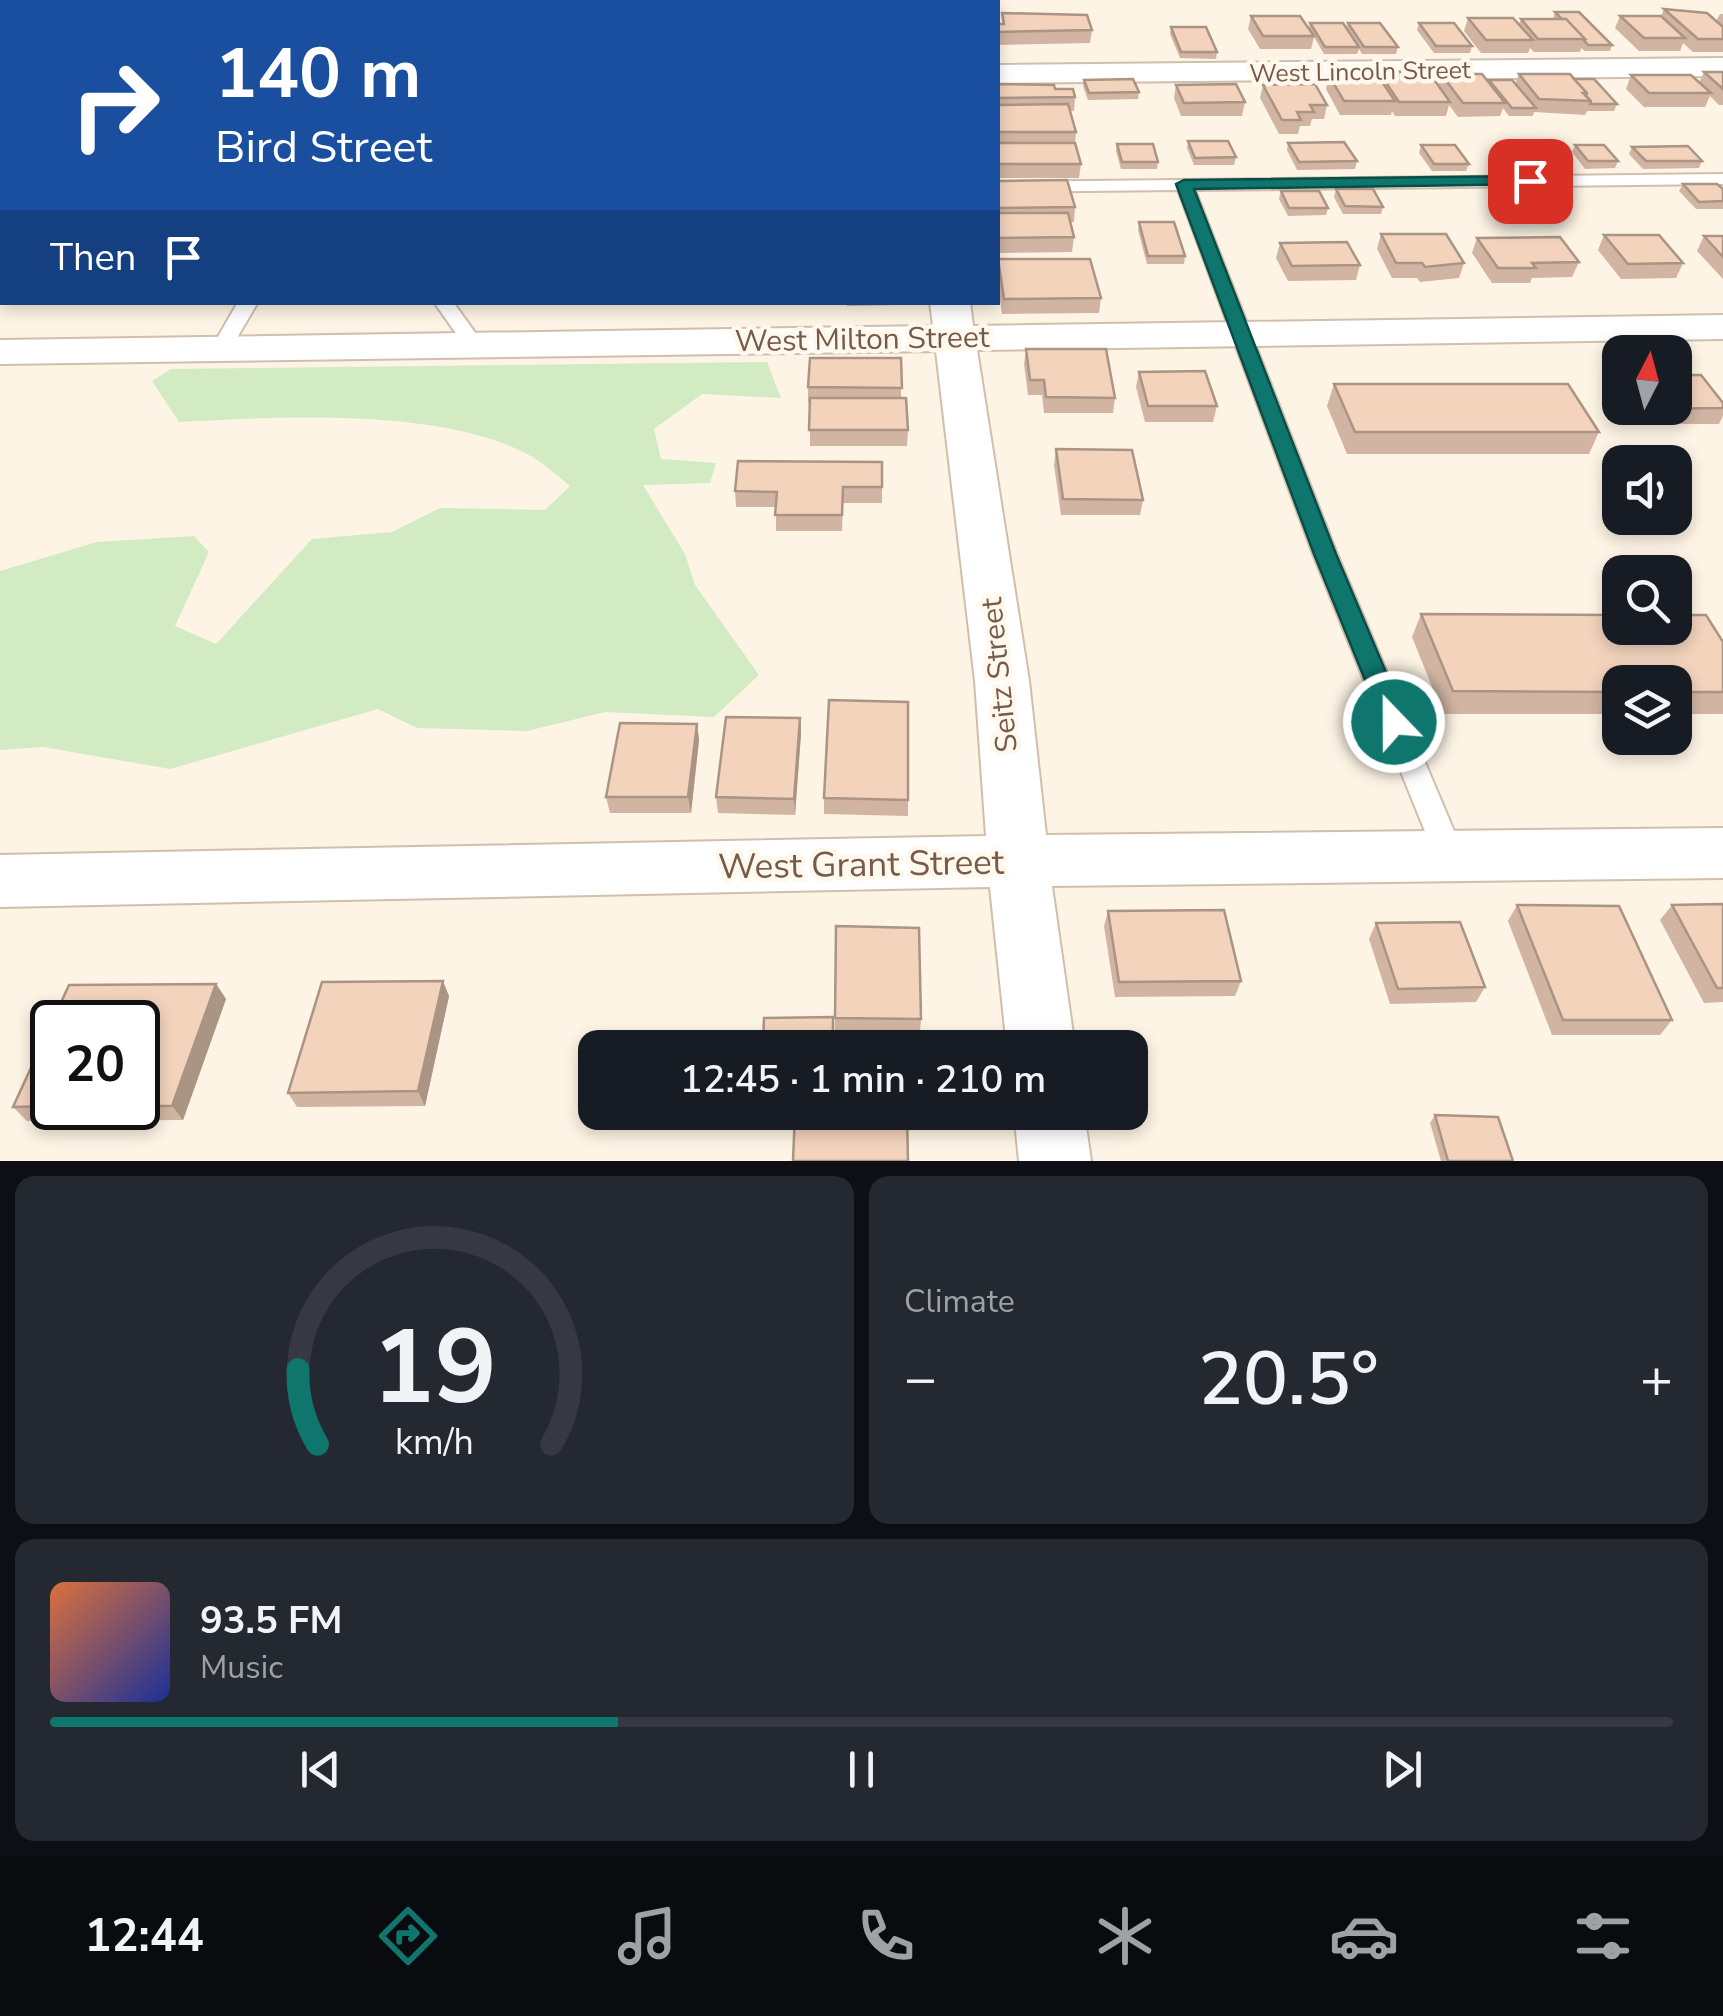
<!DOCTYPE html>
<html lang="en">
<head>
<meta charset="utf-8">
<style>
	body { margin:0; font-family:"Nunito Sans",sans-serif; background:#242831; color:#f1f3f6; height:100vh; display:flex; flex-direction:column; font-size:38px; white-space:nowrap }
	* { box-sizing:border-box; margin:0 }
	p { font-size:32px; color:#9ea1a6 }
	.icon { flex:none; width:55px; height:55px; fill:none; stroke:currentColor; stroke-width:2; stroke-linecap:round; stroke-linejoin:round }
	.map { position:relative; height:1161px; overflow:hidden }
	.drawer { display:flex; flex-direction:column; gap:15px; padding:15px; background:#0d0f14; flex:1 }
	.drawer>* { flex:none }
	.top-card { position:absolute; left:0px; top:0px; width:1000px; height:305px; box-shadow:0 5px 15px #0003; background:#1a4fa0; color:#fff; overflow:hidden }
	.needle { width:65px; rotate:6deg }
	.tools { position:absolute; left:1602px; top:335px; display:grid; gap:20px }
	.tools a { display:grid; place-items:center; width:90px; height:90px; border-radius:20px; background:#171b24; box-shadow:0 5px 15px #0003; font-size:50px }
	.speed { position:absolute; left:30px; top:1000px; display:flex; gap:20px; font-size:50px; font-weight:700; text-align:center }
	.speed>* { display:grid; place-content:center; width:130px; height:130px; border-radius:50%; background:#171b24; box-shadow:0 5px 15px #0003; line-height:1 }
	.speed .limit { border:5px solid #111; border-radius:15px; background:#fff; color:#111 }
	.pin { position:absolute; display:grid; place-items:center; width:85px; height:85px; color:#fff; margin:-42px; border-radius:20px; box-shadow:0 5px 15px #0006 }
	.me { position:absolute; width:110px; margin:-55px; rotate:338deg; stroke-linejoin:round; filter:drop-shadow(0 0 8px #0008) }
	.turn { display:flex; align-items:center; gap:35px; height:210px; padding:0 50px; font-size:45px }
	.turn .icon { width:130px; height:130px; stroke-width:2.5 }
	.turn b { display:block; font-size:70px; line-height:85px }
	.then { display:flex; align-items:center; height:95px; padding:0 50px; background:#0003; gap:20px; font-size:38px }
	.big { font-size:75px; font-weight:600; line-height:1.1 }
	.drawer .card { flex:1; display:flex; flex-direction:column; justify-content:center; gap:15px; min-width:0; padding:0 35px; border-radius:20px; background:#242831 }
	.drawer .dial { align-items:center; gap:0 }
	.dial svg { height:260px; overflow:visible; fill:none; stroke:#363941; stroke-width:7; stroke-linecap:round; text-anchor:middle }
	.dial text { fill:#f1f3f6; stroke:none }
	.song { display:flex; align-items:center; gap:30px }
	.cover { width:120px; height:120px; border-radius:15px; background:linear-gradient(135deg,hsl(20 70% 55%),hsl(230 70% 35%)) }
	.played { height:10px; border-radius:5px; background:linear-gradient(90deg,#0f766e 35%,#363941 35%) }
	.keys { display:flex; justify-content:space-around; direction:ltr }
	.heat { display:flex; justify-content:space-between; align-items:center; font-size:55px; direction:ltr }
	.drawer .tiles { flex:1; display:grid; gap:15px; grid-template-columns:1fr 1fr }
	.card:last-child { grid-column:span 2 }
	.trip { position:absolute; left:578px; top:1030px; width:570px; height:100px; border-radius:20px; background:#171b24; box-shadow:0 5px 15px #0003; font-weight:600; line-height:100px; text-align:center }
	.menu { display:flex; height:160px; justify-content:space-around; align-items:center; background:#090b0e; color:#9ea1a6 }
	.menu .icon { width:70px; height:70px }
	.menu .selected { color:#0f766e }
	.menu b { font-size:45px; color:#f1f3f6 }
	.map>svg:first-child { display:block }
</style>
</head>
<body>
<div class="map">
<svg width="1723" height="1161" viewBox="0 0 1723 1161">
	<rect width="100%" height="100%" fill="#fdf4e5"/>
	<!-- green -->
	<path fill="#d2ebc3" d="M767,362L781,398L702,394L654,429L661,459L716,463L710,483L643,485L685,554L695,585L759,675L714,717L605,712L527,731L417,728L378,709L170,769L43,747L0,750V571L97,542L194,536L209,552L175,626L216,644L312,539L392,532L440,508L545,510L570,486C557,475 542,462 527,454C437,407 278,417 179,422L152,381L171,369Z"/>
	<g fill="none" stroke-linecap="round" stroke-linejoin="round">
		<defs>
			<g id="service">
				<path d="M1723,174V184L1195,190L1337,554L1465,857L1461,866L1450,870L1439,866L1313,554L1178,190L998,192V182Z"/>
				<rect x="0" y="207" width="2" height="10"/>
				<rect x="0" y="279" width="2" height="12"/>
				<path d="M238,302H258L228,353H214L211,349Z"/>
				<path d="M434,302H453L484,345L481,349H467Z"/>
			</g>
			<g id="minor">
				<path d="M897,0H925V2H898Z"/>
				<path d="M1723,58V76L998,83V65Z"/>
				<rect x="0" y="75" width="2" height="18"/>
				<path d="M930,302H970L973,326L1723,315V339L977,350L1029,681L1046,835L1723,828V878L1052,886L1075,1048H1007L990,887L0,907V855L986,836L975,681L936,351L0,364V340L933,326Z"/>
				<path d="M1014,1112H1084L1091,1161H1019Z"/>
			</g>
		</defs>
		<!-- service casing -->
		<use href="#service" stroke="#d1bead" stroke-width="4"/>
		<!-- minor casing -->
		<use href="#minor" stroke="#d1bead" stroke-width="4"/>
		<!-- service -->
		<use href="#service" fill="#fff" fill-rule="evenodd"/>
		<!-- minor -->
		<use href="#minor" fill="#fff" fill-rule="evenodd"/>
	</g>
	<!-- wall -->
	<g fill="#d1b5a2" fill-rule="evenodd">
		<path d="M1664,9L1716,21L1720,14H1723V52H1693L1683,43L1680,51H1639L1615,28L1620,16H1661Z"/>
		<path d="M1555,12L1612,45L1610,51H1585L1581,48L1580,52H1534L1530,48L1528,53H1481L1464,31L1468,18L1519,24L1521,19H1553Z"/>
		<path d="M1002,13L1092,30L1090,43L998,45V24H1002Z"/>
		<path d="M1251,16L1309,29L1310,23L1346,28L1348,23L1398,47L1396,54H1362L1359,49L1357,54H1324L1314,37L1311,49H1260L1248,29Z"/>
		<path d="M1419,23L1472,46L1470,53H1434L1417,30Z"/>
		<path d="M1171,27L1217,52L1216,59L1180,58L1170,34Z"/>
		<path d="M1379,72L1438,85L1441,74L1489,83V80L1515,84L1519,74L1574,79L1617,104L1614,111H1587L1585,115L1534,112L1533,116H1509L1503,108L1500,116L1458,117L1449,105L1446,116H1395L1392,111L1391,115H1340L1326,89L1329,76H1378Z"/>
		<path d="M1704,72H1723V105H1719L1710,96L1705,107H1644L1626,89L1631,75L1699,83Z"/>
		<path d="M1084,80L1139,92L1138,99L1088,100L1083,86Z"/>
		<path d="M998,84L1055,89L1075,97L1074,111H1070L1076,132L1075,143L1081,164L1079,178H998Z"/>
		<path d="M1176,85L1245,102L1242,116H1181L1174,98Z"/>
		<path d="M1263,85L1327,105L1324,119H1312L1310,126H1300L1298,134H1279L1260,98Z"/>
		<rect x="0" y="120" width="2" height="62"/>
		<path d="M1188,141L1236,157L1234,165H1194L1187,148Z"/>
		<path d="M1288,143L1357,161L1355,169L1297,170L1287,150Z"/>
		<path d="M1117,144L1158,162L1157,169H1121L1116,151Z"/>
		<path d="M1421,145L1469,164L1466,171H1432L1419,153Z"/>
		<path d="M1575,145L1618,161L1615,168L1585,169L1572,152Z"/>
		<path d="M1632,147L1702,161L1699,168L1643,169L1629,154Z"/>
		<path d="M998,181L1075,207L1074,222H1070L1074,237L1072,252L998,253Z"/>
		<path d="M1683,184L1723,189V209H1696L1679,191Z"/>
		<path d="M1336,189L1383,207L1381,214H1343L1334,197Z"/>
		<path d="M1281,191L1328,208L1326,215L1288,216L1279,199Z"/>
		<path d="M1139,222L1185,256L1184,264H1147L1138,230Z"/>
		<path d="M1381,234L1464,263L1459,278L1420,282L1417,278H1392L1377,249Z"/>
		<path d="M1604,235L1683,263L1676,278L1621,279L1598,250Z"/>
		<path d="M1704,236H1723V279L1697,251Z"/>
		<path d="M1477,238L1579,262L1572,277L1532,278L1530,283H1492L1472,253Z"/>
		<path d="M1280,243L1360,265L1356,280L1288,281L1276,258Z"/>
		<path d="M998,259L1101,298L1099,313L1002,314L998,285Z"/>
		<path d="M847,302H897V305L847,306Z"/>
		<path d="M1026,349L1115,398L1113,413H1044L1042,395H1028L1024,364Z"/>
		<path d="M901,358V398L908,430L907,446H810V403H808V387Z"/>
		<path d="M1139,372L1217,406L1213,422H1145L1136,387Z"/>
		<path d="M1615,375H1620V408H1675L1723,403V416L1719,424H1632L1608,390Z"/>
		<path d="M1334,384L1599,432L1589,454H1347L1327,406Z"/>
		<path d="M1056,449L1143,500L1140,515H1061L1054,465Z"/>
		<path d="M882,462V503H843L842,531H776V507H736L735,491Z"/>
		<path d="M1421,614L1723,642V714H1675V682H1620V714H1443L1412,637Z"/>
		<path d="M800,718L801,734L795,815L718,813L716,797Z"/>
		<path d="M697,724L699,740L691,813H610L606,797Z"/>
		<path d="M824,798L908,800V816L824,814Z"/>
		<path d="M1723,904V1002L1704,1003L1660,920L1672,905Z"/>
		<path d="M1517,905L1672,1020L1660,1035H1552L1508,921Z"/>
		<path d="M1108,911L1241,981L1235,996L1115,997L1104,926Z"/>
		<path d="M1376,923L1485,987L1476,1002L1390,1004L1369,939Z"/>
		<path d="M216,984L226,999L183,1120L27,1121L13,1107L69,985ZM52,1022H138V1108H52Z"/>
		<path d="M449,996L425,1106L297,1107L288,1093Z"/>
		<path d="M835,1018L921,1019L920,1033H835Z"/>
		<path d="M1435,1115L1513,1161H1441L1430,1123Z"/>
	</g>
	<!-- shaded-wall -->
	<g fill="#aa9484">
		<path d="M800,718L801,734L795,815L794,799Z"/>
		<path d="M697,724L699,740L691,813L688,797Z"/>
		<path d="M443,981L449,996L425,1106L418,1091Z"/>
		<path d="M216,984L226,999L183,1120L172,1106Z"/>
	</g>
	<!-- building -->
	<g fill="#f3d3bc" stroke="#aa9484" stroke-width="2.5">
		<path d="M124,0H456L455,2H122Z"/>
		<path d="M811,0H863L864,2H811Z"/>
		<path d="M1664,9L1707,13L1723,27V39H1698Z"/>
		<path d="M1555,12H1579L1612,45H1588L1566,19H1562Z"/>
		<path d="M1002,13L1087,15L1092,30L998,32V24H1004Z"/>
		<path d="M1251,16H1300L1314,36H1263Z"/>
		<path d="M1620,16H1661L1685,38H1644Z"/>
		<path d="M1468,18H1513L1533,40H1486Z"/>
		<path d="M1521,19H1566L1585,39H1538Z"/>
		<path d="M1310,23H1343L1359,47H1325Z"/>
		<path d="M1348,23H1380L1398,47H1364Z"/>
		<path d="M1419,23H1454L1472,46H1436Z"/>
		<path d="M1171,27H1206L1217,52H1181Z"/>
		<path d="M1428,71L1450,102H1399L1379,72Z"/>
		<path d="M1704,72H1723V89Z"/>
		<path d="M1441,74H1482L1505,103H1463Z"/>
		<path d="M1519,74H1570L1587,93H1583L1591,101L1539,99Z"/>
		<path d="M1631,75H1691L1711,93H1649Z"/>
		<path d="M1329,76H1378L1395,101H1344Z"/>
		<path d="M1133,79L1139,92L1089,93L1084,80Z"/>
		<path d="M1574,79H1594L1617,104H1590L1591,101L1586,96L1587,93Z"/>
		<path d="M1489,80H1512L1536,108H1512Z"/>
		<path d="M998,84L1054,85L1055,89H1073L1075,97L998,98Z"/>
		<path d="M1236,84L1245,102L1184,103L1176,85Z"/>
		<path d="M1315,84L1327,105H1310L1314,112H1297L1301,120H1282L1263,85Z"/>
		<path d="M1068,104L1076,132H998V105Z"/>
		<rect x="0" y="120" width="2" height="41"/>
		<path d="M1188,141H1228L1236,157L1195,158Z"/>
		<path d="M1344,142L1357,161L1299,162L1288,143Z"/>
		<path d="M998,143H1075L1081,164H998Z"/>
		<path d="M1117,144H1153L1158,162H1122Z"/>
		<path d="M1421,145H1455L1469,164H1434Z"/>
		<path d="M1575,145H1604L1618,161H1588Z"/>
		<path d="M1688,146L1702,161H1646L1632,147Z"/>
		<path d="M1067,180L1075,207L998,208V181Z"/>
		<path d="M1683,184H1717L1723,189V201L1699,202Z"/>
		<path d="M1336,189H1373L1383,207L1345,206Z"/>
		<path d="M1281,191H1319L1328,208H1289Z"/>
		<path d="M998,213H1068L1074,237L998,238Z"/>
		<path d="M1139,222H1174L1185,256H1148Z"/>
		<path d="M1381,234H1446L1464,263L1425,267L1422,263H1396Z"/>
		<path d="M1604,235H1659L1683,263L1628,264Z"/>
		<path d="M1704,236H1723V257Z"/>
		<path d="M1560,237L1579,262L1532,263L1536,268H1498L1477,238Z"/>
		<path d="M1347,242L1360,265L1292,266L1280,243Z"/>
		<path d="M998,259H1090L1101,298L1004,299Z"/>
		<path d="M1026,349H1106L1115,398L1046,397L1044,380H1030Z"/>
		<path d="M810,358H901L902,388L808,387Z"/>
		<path d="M1205,371L1217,406H1148L1139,372Z"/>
		<path d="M1675,375H1701L1723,403V408L1639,409V408H1675Z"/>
		<path d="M1334,384H1568L1599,432H1355Z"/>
		<path d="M810,398H906L908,430H809Z"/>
		<path d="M1056,449L1132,450L1143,500L1063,499Z"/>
		<path d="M738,461L882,462V487H843L842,515H775L777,492L735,491Z"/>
		<path d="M1421,614L1620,615V628H1675V615H1706L1723,642V692H1675V682H1620V692L1453,691Z"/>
		<path d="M829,700L908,702V800L824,798Z"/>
		<path d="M726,717L800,718L794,799L716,797Z"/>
		<path d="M620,723L697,724L688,797H606Z"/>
		<path d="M1723,904V988H1717L1672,905Z"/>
		<path d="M1517,905L1619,906L1672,1020H1563Z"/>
		<path d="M1224,910L1241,981L1119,982L1108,911Z"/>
		<path d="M1460,922L1485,987L1398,989L1376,923Z"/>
		<path d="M836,926L919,928L921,1019L835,1018Z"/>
		<path d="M443,981L418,1091L288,1093L322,982Z"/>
		<path d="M216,984L172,1106H138V1022H52V1106L13,1107L69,985Z"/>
		<path d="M833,1017V1048H763L764,1018Z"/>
		<path d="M795,1112L907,1114L908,1161H793Z"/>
		<path d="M1435,1115L1498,1117L1513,1161H1448Z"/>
	</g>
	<!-- route -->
	<path fill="#0f766e" stroke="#0a4d48" stroke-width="2.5" d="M1530,176L1538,181L1536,184L1194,189L1336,554L1407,722L1403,729H1386L1382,722L1314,554L1176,184L1184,180Z"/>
	<g text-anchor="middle" stroke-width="9" stroke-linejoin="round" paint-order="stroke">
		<!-- far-street labels -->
		<g font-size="25" fill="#775a49" stroke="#fff8ec">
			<text transform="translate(1360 71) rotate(-1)" y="9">West Lincoln Street</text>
		</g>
		<!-- street labels -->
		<g font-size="30" fill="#775a49" stroke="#fff8ec">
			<text transform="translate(862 339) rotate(-1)" y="10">West Milton Street</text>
			<text transform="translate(999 675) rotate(-96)" y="10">Seitz Street</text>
		</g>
		<!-- near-street labels -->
		<g font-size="35" fill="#775a49" stroke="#fff8ec">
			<text transform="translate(861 864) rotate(-1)" y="12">West Grant Street</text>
		</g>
	</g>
</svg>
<div class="tools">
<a><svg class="needle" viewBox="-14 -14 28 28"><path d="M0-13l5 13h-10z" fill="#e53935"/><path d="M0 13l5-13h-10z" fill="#9ea1a6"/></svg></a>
<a><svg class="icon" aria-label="sound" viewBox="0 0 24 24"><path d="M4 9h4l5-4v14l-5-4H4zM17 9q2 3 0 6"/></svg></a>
<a><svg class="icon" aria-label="search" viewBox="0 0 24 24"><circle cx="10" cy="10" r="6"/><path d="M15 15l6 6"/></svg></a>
<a><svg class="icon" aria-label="layers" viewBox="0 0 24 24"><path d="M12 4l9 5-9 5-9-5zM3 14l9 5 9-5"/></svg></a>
</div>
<div class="speed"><div class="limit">20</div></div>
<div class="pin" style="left:1530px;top:181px;background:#d93025"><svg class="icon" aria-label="arrive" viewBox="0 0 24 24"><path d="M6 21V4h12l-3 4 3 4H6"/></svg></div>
<svg class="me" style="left:1394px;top:722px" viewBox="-20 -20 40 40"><circle r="17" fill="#0f766e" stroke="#fff" stroke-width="3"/><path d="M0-11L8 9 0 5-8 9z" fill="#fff"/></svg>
<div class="trip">12:45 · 1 min · 210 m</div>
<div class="top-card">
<div class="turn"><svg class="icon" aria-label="right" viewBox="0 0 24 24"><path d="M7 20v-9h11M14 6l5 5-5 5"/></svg><div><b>140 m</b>Bird Street</div></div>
<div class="then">Then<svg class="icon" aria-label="arrive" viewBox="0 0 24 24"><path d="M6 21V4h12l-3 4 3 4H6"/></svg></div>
</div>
</div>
<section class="drawer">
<div class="tiles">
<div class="card dial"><svg viewBox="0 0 100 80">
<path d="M14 69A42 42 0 1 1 86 69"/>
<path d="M14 69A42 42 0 0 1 8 46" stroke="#0f766e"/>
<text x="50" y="56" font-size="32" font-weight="700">19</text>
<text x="50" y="72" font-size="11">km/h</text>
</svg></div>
<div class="card"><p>Climate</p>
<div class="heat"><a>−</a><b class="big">20.5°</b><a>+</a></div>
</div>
<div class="card">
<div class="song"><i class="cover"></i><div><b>93.5 FM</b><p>Music</p></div></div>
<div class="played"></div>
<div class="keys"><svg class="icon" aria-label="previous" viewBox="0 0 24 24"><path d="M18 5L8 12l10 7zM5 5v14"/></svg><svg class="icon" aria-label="pause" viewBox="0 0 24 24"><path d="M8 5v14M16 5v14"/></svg><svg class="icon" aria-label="next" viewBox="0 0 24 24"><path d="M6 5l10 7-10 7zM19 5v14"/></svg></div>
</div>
</div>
</section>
<nav class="menu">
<b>12:44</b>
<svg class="icon selected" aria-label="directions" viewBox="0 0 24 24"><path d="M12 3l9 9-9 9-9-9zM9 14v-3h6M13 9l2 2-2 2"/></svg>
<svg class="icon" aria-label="music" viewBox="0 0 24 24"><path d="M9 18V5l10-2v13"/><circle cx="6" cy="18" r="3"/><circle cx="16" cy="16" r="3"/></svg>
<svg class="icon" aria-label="phone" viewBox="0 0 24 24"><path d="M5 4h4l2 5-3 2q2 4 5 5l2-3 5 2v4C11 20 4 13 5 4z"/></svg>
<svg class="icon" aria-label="climate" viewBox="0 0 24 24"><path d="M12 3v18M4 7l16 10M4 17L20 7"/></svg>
<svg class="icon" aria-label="car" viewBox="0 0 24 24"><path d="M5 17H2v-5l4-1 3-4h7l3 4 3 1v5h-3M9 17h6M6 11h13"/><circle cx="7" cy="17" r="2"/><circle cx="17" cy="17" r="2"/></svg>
<svg class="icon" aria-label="filters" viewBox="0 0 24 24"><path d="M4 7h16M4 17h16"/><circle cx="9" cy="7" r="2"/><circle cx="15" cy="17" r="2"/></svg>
</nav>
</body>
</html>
